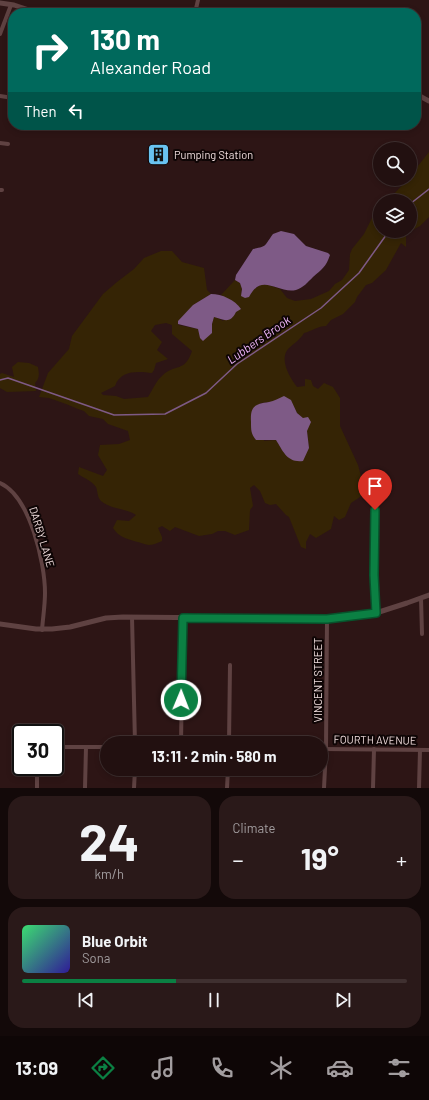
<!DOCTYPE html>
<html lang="en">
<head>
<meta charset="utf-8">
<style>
	body { margin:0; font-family:Barlow,sans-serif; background:#2a1919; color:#f1f3f6; height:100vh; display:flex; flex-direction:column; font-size:15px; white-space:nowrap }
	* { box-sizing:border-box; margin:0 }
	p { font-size:13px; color:#a29d9f }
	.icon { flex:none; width:22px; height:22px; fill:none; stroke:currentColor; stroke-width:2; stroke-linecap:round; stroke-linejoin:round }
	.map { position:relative; height:788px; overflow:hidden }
	.details { display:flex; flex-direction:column; gap:8px; padding:8px; background:#130909; flex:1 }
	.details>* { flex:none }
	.banner { position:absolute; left:8px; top:8px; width:413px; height:122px; border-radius:16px; box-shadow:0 2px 6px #0003,0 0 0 1px #3f3030; background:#00695c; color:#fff; overflow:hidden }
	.buttons { position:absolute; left:373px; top:142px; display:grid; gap:8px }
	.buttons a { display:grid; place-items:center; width:44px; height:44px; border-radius:50%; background:#221010; box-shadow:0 2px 6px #0003,0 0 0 1px #3f3030; font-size:20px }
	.speed { position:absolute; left:12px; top:724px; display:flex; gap:8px; font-size:20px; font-weight:700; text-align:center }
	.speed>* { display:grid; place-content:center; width:52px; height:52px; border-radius:50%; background:#221010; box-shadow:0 2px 6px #0003,0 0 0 1px #3f3030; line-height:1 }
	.speed .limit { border:2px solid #111; border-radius:6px; background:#fff; color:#111 }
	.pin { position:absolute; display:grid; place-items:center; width:34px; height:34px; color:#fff; margin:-41px -17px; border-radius:50% 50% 50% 0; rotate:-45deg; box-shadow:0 0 4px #0007 }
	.pin .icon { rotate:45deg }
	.me { position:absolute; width:44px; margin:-22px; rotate:1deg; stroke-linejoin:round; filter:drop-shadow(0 0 3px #0008) }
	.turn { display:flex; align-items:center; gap:14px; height:84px; padding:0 16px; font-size:18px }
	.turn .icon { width:52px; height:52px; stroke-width:2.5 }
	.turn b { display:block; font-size:28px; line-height:34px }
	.then { display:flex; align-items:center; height:38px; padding:0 16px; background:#0003; gap:8px; font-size:15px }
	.big { font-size:30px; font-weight:700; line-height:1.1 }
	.details .tile { flex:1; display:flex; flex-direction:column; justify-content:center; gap:6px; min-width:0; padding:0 14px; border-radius:16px; background:#2a1919 }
	.details .dial { align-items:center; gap:0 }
	.dial b { font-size:52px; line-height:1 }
	.song { display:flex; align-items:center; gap:12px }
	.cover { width:48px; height:48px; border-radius:6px; background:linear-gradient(135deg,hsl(140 70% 55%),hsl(250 70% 35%)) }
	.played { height:4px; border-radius:2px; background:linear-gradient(90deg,#0b8043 40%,#3f3030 40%) }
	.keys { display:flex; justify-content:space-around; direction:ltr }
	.heat { display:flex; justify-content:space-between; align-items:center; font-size:22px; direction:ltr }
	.details .tiles { flex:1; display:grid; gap:8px; grid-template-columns:1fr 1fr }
	.tile:last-child { grid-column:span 2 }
	.trip { position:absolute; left:100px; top:736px; width:228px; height:40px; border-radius:20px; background:#221010; box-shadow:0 2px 6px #0003,0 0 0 1px #3f3030; font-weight:700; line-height:40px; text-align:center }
	.tabs { display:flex; height:64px; justify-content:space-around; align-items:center; background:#0e0606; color:#a29d9f }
	.tabs .icon { width:28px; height:28px }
	.tabs .selected { color:#0b8043 }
	.tabs b { font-size:18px; color:#f1f3f6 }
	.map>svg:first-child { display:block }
</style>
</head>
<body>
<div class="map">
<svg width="429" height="788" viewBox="0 0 429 788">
	<rect width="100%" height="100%" fill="#2d1515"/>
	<!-- green -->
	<g fill="#352405" fill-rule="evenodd">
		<path d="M429,152V217L420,226L409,232L406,236V247L401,243L386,270L372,283L366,285L357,297L355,302L343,314L331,320L326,326C318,326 312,331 304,333C300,340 294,343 288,349C279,360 290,378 297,387L305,386V379L311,380L313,386L318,389L324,383L333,387L340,398V426L358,465L362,480L363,490L360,497L351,503L345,517L339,520L334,516L331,529L316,538L310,534L306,542V549L301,547L289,517L286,515L276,504L270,505L265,503L260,491L254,485L250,488L253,506L250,510L249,530L235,535L225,531H218L212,534L199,536L175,527L170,531L162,526L158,528L162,537V541C147,548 147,544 134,541C125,538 119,537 113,528L117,520L129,521L136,515C126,508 112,510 101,501C97,497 98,492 96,487C92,481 84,478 78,474L79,467L103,476L107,470L98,455L100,445L119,444L130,440L128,431L108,424L103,419L89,416L84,411L78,409L66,404L49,398L39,397L48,373L69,349L72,336L103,294L117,282L134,269L144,258L161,251H172L182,262L204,268L207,290L211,294L193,305L178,325L198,329L200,338L211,329L214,316L223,321L238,305L221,295L235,280L240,283L242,289L241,293L249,297L252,291L260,285L266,284L280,289L287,298L295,301L311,299L329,291L335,284L342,280L349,270L350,254L352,249L364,234L374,214L380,212V231H410V201H392L393,195L408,179H410V176ZM166,323L172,325V334L192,351C185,373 175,363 162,376C156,381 152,391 148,397L124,399L116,396L103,395L101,393L115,386C120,370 138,371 152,373L154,370L156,363L168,359L157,350L162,342L151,331L155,325ZM270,402L293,405L297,413L303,418L307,431L309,448L285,454L276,440L264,441L260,403Z"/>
		<path d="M18,362L29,363L38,367C39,374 40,378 35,383L36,391L7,392L0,388V374L2,373L14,377L12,367Z"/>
	</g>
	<!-- water -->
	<g fill="#7e5a86">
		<path d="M281,231L294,234L306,246L328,253L330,255C326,267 322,269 313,277C308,282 303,288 296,290C277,294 262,272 249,297L245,298L241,296L242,289L240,283L235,280L236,275L253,249C268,246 264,246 273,234Z"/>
		<path d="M211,294C222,294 235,300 241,309L236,312C230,324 224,320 214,317L212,324V333L203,341L200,338L198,329L178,324V321L193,305Z"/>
		<path d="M284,396L291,400L297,413L303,418L308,417L311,422L307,431L309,448L303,461C287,463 283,451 276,440H256C251,434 251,430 251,422C250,406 255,404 269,402C274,401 279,398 284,396Z"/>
	</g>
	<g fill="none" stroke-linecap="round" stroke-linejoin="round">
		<!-- stream -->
		<g stroke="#7e5a86" stroke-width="1.5">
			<path d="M410,204L429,189"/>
			<path d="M0,380L8,378L114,415L165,414L206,393L237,364L321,308L359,273L389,231"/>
		</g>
		<!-- minor -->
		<g stroke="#5f4242" stroke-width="4">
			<path d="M195,13L198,0"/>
			<path d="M0,34L11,5"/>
			<path d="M0,96L13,98"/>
			<path d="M0,143L8,144"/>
			<path d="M0,190H2"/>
			<path d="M0,483C30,496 45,563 45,593C45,605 43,617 42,630"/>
			<path d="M375,510C374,545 373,579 376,613"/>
			<path d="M421,598L422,634"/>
			<path d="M132,617L135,743"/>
			<path d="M181,743L183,618"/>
			<path d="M229,743L230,665"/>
			<path d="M55,747H107"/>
			<path d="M321,749L429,750"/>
			<path d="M37,788V767"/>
			<path d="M85,788L86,747"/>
			<path d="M134,788L135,769"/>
			<path d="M227,788L228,769"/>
			<path d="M324,788L326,749L327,619"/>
			<path d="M373,788L374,749"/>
			<path d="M419,788L420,750"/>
		</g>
		<!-- tertiary -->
		<g stroke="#5f4242" stroke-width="5">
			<path d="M0,3L14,5L38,13"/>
			<path d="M416,94L429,101"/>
			<path d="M0,624L36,629H52L70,627L106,618L123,617L337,619L376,613L407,603L429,595"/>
		</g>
	</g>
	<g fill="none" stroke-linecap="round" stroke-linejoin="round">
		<defs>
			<path id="route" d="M181,700L183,618L327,619L376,613L374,575L375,510"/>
		</defs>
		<!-- route casing -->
		<use href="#route" stroke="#07532c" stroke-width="10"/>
		<!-- route -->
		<use href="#route" stroke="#0b8043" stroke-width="7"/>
	</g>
	<!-- icons -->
	<defs>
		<symbol id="building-square" viewBox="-11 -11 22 22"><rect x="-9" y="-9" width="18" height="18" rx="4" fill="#69c3f1" stroke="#0e0505"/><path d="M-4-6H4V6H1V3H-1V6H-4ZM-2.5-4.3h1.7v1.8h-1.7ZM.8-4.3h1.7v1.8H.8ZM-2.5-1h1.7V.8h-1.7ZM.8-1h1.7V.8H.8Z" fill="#111"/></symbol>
	</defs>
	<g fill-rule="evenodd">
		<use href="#building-square" x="146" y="142" width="25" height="25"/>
	</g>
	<g text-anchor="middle" stroke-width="4" stroke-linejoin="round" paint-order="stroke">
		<!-- poi labels -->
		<g font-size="11" fill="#f1dede" stroke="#0e0505" text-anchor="start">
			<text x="174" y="159">Pumping Station</text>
		</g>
		<!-- street labels -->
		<g font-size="11" fill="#f1dede" stroke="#0e0505">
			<text transform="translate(42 537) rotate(73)" y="4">DARBY LANE</text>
			<text transform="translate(318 680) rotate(-90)" y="4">VINCENT STREET</text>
			<text transform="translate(375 740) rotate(1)" y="4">FOURTH AVENUE</text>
		</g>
		<!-- water labels -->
		<g font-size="12" font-style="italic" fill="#efb6fa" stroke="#0e0505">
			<text transform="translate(259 340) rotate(-35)" y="4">Lubbers Brook</text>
		</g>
	</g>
</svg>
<div class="buttons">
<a><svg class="icon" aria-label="search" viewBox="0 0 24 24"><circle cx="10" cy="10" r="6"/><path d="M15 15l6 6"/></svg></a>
<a><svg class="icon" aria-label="layers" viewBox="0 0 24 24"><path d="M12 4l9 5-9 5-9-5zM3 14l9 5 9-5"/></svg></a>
</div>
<div class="speed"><div class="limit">30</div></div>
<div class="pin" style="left:375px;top:510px;background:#d93025"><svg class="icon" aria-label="arrive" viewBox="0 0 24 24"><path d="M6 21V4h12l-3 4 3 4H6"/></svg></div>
<svg class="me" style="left:181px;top:700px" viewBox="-20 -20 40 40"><circle r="17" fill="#0b8043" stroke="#fff" stroke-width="3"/><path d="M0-11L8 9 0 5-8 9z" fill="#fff"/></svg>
<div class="trip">13:11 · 2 min · 580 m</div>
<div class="banner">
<div class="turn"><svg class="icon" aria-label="right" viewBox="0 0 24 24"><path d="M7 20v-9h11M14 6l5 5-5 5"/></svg><div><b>130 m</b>Alexander Road</div></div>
<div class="then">Then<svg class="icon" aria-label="left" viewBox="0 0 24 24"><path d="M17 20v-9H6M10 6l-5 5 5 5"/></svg></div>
</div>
</div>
<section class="details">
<div class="tiles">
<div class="tile dial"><b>24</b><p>km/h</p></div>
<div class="tile"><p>Climate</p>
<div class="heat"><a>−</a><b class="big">19°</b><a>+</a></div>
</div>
<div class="tile">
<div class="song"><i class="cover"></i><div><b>Blue Orbit</b><p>Sona</p></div></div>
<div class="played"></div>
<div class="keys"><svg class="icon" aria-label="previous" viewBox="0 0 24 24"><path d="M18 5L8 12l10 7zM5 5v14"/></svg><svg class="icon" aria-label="pause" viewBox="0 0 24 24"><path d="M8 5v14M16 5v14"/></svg><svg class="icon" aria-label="next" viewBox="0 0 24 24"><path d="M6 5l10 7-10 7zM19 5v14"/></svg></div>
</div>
</div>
</section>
<nav class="tabs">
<b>13:09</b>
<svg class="icon selected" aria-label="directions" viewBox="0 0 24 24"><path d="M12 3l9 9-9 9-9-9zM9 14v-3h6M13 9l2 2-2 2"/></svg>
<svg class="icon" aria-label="music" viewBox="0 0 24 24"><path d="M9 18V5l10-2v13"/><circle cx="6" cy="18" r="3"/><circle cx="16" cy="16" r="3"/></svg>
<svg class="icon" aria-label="phone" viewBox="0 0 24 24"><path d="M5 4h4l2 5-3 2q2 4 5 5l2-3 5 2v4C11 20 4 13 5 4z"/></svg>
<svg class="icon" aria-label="climate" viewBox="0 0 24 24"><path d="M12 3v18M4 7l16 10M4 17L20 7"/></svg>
<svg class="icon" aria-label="car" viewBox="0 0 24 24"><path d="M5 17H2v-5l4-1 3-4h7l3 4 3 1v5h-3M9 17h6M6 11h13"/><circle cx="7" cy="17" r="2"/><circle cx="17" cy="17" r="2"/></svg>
<svg class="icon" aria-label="filters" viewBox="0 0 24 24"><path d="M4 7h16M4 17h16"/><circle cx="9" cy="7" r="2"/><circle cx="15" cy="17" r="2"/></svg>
</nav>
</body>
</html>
